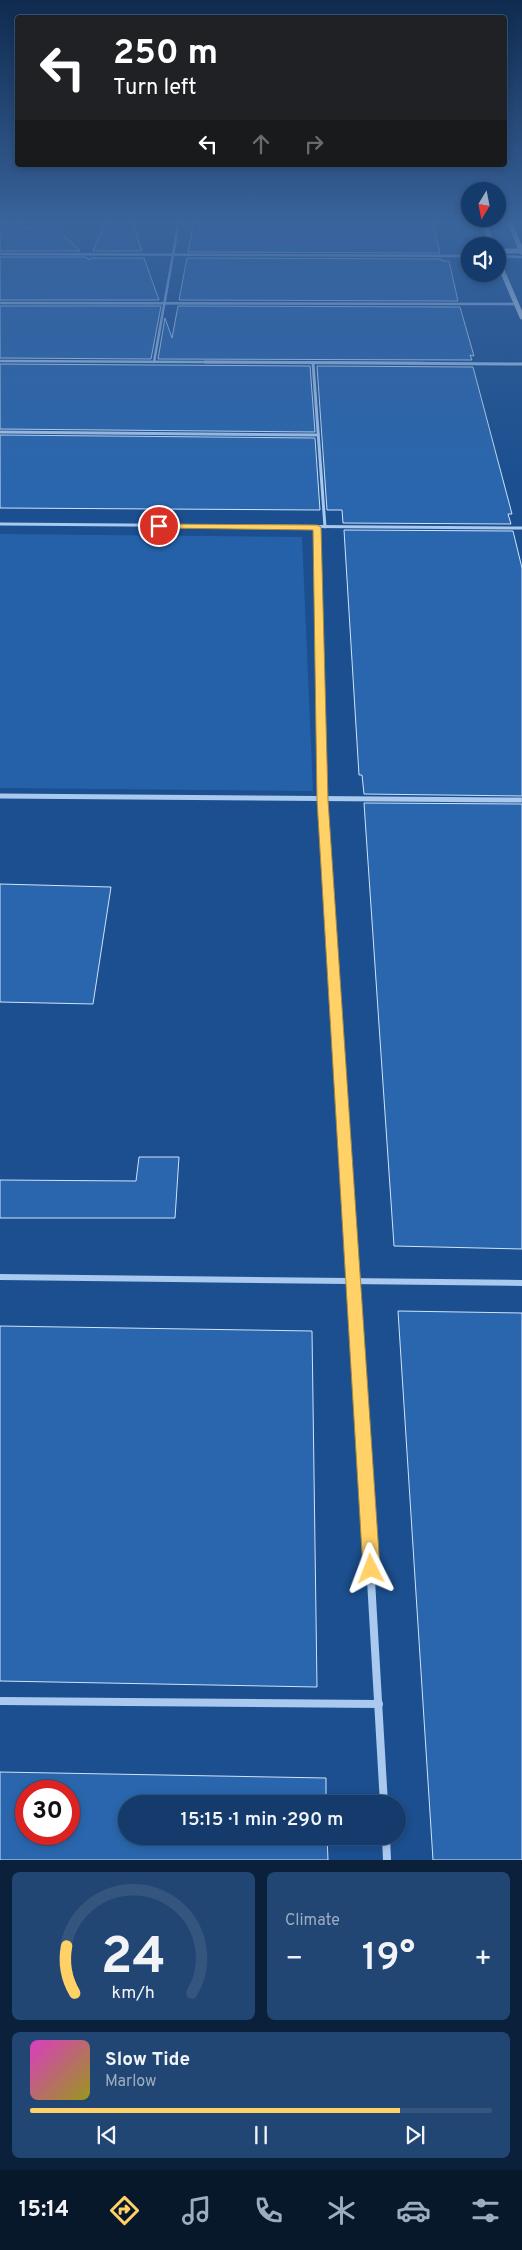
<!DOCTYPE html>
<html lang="en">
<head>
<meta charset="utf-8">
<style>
	body { margin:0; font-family:Overpass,sans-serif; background:#214673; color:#f1f3f6; height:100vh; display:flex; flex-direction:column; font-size:19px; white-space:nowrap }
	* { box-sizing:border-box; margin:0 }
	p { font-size:16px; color:#9dadc1 }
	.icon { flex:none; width:28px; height:28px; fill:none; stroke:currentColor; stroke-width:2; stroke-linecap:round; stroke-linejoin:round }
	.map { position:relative; height:1860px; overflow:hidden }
	.side { display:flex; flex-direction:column; gap:12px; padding:12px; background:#0b203b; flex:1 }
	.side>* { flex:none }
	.top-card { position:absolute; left:15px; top:15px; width:492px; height:152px; border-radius:5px; box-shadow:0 2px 8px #0003,0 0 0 1px #33557e; background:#202124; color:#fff; overflow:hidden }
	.needle { width:32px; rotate:190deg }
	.tools { position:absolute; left:461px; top:182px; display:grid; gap:10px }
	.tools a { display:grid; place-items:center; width:45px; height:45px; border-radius:50%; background:#143b6b; box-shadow:0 2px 8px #0003,0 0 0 1px #33557e; font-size:25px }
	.speed { position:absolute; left:15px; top:1780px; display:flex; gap:10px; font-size:25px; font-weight:700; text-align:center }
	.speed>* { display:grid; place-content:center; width:65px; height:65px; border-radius:50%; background:#143b6b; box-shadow:0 2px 8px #0003,0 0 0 1px #33557e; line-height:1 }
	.speed .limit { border:8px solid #d22; background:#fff; color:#111 }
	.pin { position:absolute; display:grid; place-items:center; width:42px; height:42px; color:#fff; margin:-21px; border:2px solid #fff; border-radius:50%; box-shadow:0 1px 5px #0007 }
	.me { position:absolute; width:55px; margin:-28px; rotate:357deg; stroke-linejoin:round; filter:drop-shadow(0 0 4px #0008) }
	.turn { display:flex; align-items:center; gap:18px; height:105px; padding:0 15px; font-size:22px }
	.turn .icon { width:65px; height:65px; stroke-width:2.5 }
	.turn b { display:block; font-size:35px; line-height:42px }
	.lanes { display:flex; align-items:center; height:48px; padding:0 15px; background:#0003; justify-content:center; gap:25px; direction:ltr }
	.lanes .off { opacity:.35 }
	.big { font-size:38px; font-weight:600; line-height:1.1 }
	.side .widget { flex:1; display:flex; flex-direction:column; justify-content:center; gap:8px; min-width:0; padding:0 18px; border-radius:8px; background:#214673 }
	.side .dial { align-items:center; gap:0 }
	.dial svg { height:130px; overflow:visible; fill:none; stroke:#33557e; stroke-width:7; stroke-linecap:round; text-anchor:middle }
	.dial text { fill:#f1f3f6; stroke:none }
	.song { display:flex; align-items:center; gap:15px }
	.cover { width:60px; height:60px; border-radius:8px; background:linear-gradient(135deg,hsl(310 70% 55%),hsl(60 70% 35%)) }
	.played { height:5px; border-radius:2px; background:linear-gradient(90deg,#ffd166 80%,#33557e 80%) }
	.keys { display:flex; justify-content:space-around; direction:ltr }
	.heat { display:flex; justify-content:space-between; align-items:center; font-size:28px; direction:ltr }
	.side .tiles { flex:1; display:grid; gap:12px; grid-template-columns:1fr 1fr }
	.widget:last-child { grid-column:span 2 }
	.trip { position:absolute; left:118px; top:1795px; width:288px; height:50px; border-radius:25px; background:#143b6b; box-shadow:0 2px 8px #0003,0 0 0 1px #33557e; font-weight:600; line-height:50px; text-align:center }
	.tabs { display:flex; height:80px; justify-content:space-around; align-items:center; background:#08182b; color:#9dadc1 }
	.tabs .icon { width:35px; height:35px }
	.tabs .on { color:#ffd166 }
	.tabs b { font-size:22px; color:#f1f3f6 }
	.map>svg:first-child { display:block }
</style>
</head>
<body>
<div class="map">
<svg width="522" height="1860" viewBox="0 0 522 1860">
	<rect width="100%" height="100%" fill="#1b4f8f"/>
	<!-- green -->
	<path fill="#2461a8" d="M0,534L302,537L313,791L0,788Z"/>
	<!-- building -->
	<g fill="#2a66ad" stroke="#cfe3fa" fill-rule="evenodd">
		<path d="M0,221H20L26,228L52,224L80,251H0Z"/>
		<path d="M106,221H132L142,251H93Z"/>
		<path d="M194,221H432L440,253L188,252Z"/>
		<path d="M0,257H86L89,260L90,258H144L159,300H0Z"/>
		<path d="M187,258L441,259L442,261H449L458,301L179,300Z"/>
		<path d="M0,306H161L151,359L0,358Z"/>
		<path d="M178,306L460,307L474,356L470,355L472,360L158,359L165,318L172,338Z"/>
		<path d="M0,364L310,366L315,432L0,429Z"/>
		<path d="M317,366L473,367L512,514H508L511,524L343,523L342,510H327Z"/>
		<path d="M0,435L315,438L320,510L0,508Z"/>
		<path d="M344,530L513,531L522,568V796L364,794L362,775H359Z"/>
		<path d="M364,803L522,804V1249L394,1246Z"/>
		<path d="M0,884L111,887L93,1004L0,1002Z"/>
		<path d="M139,1157H179L175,1218H0V1180L136,1181Z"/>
		<path d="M398,1311L522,1313V1860H433Z"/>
		<path d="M0,1326L312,1331L317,1687L0,1681Z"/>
		<path d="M0,1772L326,1778V1804H126V1836H327L328,1860H0ZM26,1791H69V1834H26Z"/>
	</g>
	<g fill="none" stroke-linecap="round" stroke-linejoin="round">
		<!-- street-far5 -->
		<g stroke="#a9c9ee" stroke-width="2.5">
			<path d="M0,254L470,256"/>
			<path d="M498,256L522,257"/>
			<path d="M0,303L517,304"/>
			<path d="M0,361L423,363"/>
			<path d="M154,362L179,221"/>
		</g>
		<!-- street-far4 -->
		<g stroke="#a9c9ee" stroke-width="3">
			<path d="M205,362L522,364"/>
			<path d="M313,363L325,527"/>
			<path d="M0,432L318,435"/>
			<path d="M0,524L522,528"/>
			<path d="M317,527V542"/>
		</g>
		<!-- street-far3 -->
		<path stroke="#a9c9ee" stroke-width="4" d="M317,541L322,767"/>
		<!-- street-far2 -->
		<g stroke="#a9c9ee" stroke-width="5">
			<path d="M322,766L339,1051"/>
			<path d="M0,796L522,800"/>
		</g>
		<!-- street-far1 -->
		<g stroke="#a9c9ee" stroke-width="6">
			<path d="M339,1050L361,1409"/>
			<path d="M0,1277L522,1283"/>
		</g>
		<!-- street -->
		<g stroke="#a9c9ee" stroke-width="8">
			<path d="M361,1408L384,1804"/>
			<path d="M0,1701L379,1704"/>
			<path d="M386,1836L387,1860"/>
		</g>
		<!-- secondary -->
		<g stroke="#d6e6fa" stroke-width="5">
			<path d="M484,221L492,246"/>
			<path d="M509,221L522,252"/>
			<path d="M498,251H522"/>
			<path d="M498,261L522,317"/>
		</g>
	</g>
	<!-- sky -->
	<linearGradient id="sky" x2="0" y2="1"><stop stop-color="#0f2b4f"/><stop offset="0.46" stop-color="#39639b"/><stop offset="1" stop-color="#39639b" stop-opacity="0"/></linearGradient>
	<rect width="522" height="482" fill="url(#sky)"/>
	<!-- route -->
	<path fill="#ffd166" stroke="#a68842" d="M156,524L317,525L321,527L328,800L380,1569L377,1575L371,1578L365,1575L363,1569L317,800L313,530L159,528L155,526Z"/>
</svg>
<div class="tools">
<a><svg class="needle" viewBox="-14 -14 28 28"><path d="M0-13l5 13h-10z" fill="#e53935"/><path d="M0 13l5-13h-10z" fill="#9dadc1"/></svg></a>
<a><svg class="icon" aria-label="sound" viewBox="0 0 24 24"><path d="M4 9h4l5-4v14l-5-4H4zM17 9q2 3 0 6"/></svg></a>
</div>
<div class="speed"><div class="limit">30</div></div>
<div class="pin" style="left:159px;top:526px;background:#d93025"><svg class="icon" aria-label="arrive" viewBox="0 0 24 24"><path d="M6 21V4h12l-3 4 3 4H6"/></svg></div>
<svg class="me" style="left:371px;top:1569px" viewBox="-20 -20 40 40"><path d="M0-17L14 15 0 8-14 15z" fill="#ffd166" stroke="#fff" stroke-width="4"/></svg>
<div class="trip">15:15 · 1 min · 290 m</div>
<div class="top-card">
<div class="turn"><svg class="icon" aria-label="left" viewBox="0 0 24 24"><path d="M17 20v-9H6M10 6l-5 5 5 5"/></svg><div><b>250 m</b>Turn left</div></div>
<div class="lanes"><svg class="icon" aria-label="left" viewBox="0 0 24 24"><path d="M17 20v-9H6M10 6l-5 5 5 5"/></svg><svg class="icon off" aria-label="ahead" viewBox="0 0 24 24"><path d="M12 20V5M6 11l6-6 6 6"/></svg><svg class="icon off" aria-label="right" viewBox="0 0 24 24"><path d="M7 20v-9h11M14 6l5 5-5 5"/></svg></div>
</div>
</div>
<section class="side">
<div class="tiles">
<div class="widget dial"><svg viewBox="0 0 100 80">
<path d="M14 69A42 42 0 1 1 86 69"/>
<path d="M14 69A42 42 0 0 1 9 40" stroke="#ffd166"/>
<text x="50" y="56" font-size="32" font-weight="700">24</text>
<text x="50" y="72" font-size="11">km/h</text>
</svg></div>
<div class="widget"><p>Climate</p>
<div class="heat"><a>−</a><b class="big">19°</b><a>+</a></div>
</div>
<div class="widget">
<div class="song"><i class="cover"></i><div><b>Slow Tide</b><p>Marlow</p></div></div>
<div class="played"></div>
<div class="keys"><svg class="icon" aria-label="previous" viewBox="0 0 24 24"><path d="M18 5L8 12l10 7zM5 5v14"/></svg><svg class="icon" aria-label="pause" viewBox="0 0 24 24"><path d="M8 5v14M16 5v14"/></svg><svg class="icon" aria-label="next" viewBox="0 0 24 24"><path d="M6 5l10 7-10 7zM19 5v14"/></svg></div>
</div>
</div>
</section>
<nav class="tabs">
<b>15:14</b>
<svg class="icon on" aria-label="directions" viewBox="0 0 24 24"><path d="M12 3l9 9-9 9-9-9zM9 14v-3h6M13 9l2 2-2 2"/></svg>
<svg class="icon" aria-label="music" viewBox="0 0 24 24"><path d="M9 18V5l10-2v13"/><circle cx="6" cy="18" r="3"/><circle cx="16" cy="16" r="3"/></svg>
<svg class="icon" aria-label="phone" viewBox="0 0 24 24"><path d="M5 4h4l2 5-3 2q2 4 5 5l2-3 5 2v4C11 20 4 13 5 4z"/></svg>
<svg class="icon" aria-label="climate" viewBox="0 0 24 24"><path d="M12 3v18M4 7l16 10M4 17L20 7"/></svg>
<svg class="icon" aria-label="car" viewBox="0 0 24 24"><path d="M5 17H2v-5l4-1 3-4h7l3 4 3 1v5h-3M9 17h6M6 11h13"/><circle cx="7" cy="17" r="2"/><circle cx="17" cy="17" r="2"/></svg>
<svg class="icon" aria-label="filters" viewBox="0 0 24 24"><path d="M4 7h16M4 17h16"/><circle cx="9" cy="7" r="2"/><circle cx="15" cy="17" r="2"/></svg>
</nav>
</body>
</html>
